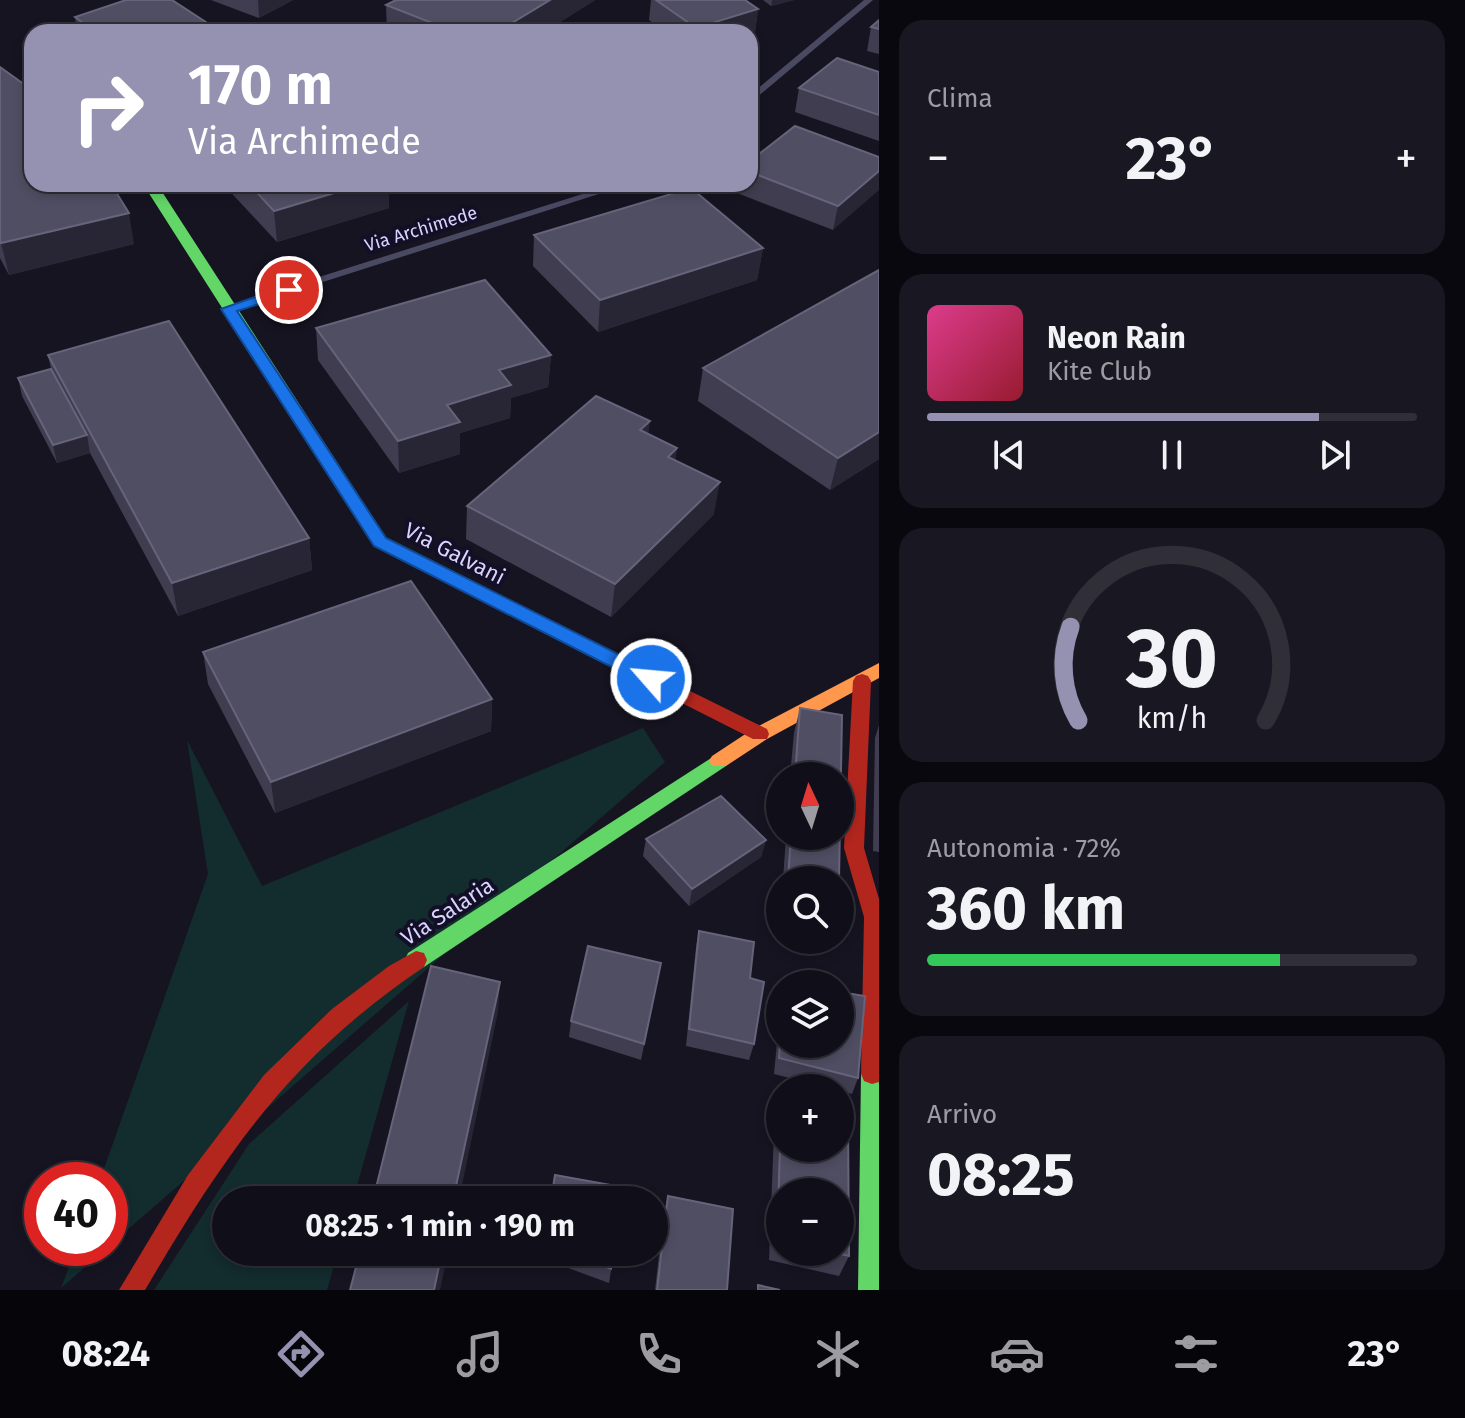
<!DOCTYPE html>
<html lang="it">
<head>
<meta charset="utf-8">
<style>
	body { margin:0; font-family:"Fira Sans",sans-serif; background:#191822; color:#f1f3f6; height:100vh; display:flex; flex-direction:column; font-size:30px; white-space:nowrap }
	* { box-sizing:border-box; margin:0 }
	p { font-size:26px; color:#9c9ca2 }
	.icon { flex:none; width:44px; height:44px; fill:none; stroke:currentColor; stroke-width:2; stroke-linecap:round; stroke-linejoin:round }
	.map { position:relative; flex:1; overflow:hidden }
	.sheet { display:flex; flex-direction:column; gap:20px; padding:20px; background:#09080e; width:586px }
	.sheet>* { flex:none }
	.hud { position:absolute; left:24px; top:24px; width:734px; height:168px; border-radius:24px; box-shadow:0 4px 12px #0003,0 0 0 2px #302f38; background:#9591b1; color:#fff; overflow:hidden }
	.needle { width:52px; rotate:356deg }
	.tools { position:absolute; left:766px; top:762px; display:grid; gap:16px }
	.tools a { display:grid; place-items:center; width:88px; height:88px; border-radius:50%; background:#100f19; box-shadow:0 4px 12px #0003,0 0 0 2px #302f38; font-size:40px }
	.speed { position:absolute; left:24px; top:1162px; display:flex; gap:16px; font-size:40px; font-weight:700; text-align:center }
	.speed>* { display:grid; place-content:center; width:104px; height:104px; border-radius:50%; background:#100f19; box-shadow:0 4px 12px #0003,0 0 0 2px #302f38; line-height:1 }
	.speed .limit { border:12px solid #d22; background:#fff; color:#111 }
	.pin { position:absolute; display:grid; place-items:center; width:68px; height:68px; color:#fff; margin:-34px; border:4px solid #fff; border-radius:50%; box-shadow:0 2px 8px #0007 }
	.me { position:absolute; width:88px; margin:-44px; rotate:297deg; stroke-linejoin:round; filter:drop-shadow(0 0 6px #0008) }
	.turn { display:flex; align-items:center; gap:28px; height:168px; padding:0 32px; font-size:36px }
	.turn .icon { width:104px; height:104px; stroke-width:2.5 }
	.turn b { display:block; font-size:56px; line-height:68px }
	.big { font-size:60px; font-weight:700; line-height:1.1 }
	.sheet .card { flex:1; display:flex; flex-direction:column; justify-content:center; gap:12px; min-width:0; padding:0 28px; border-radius:24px; background:#191822 }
	.sheet .dial { align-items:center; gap:0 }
	.dial svg { height:208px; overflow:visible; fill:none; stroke:#302f38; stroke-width:7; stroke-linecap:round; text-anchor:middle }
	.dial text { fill:#f1f3f6; stroke:none }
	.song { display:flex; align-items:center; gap:24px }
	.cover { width:96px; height:96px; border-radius:12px; background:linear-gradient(135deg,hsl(330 70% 55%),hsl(350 70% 35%)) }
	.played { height:8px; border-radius:4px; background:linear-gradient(90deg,#9591b1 80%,#302f38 80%) }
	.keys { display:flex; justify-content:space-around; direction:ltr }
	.heat { display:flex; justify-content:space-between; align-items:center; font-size:44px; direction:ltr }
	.charge { height:12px; border-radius:6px; background:linear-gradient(90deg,#34c759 72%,#302f38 0) }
	.trip { position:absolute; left:212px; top:1186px; width:456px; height:80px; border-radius:40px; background:#100f19; box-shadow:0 4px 12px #0003,0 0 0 2px #302f38; font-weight:700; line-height:80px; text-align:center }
	.tab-bar { display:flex; height:128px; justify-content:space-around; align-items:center; background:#06060a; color:#9c9ca2 }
	.tab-bar .icon { width:56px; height:56px }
	.tab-bar .active { color:#9591b1 }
	.tab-bar b { font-size:36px; color:#f1f3f6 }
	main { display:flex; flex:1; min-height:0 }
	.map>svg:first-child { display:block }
</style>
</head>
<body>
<main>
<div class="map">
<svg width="879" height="1290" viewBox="0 0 879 1290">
	<rect width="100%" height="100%" fill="#161421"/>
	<!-- green -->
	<g fill="#132c2d">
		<path d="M643,728L665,762L110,1245V1180H100L208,874L187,740L262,886Z"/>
		<path d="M409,1001L353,1200H226V1252H338L327,1290H154L249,1144Z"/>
		<path d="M76,1248H107L61,1288Z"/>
	</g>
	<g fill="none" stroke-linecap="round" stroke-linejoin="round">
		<!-- lane -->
		<g fill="#4a4962" fill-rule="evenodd">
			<path d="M864,0H873L750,103V95Z"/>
			<path d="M614,184H630L232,311L228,312L222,309L224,307Z"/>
		</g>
		<!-- fast -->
		<g fill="#63d668" fill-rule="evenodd">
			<path d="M143,184H157L386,538L601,646L604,651L601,656H589L374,546Z"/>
			<path d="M719,753L726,756L729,761L726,766L424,967L416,969L408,967L405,960L408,953Z"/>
			<path d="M872,1064L879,1066V1290H858L861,1074L864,1067Z"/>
		</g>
		<!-- slow -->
		<path fill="#ff974d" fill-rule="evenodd" d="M879,663V678L767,739L726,766H712L709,761L712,756L753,729Z"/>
		<!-- jam -->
		<g fill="#b3261e" fill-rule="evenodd">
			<path d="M595,644L767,729L769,734L767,739H753L589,656L586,651Z"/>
			<path d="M862,674L868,676L871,681L864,848L879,899V1082L872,1084L864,1081L861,1074L864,917L844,848L853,681L856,676Z"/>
			<path d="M416,951L424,953L427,960L424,967C290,1057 225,1154 145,1290H119L188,1175L264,1075L332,1009L389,966Z"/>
		</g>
	</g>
	<!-- wall -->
	<g fill="#403d50" fill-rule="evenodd">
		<path d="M211,0H293L259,18Z"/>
		<path d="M396,0H595L544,32H387L386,5Z"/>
		<path d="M651,0H745L758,9L755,32L750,34V32H666L649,20Z"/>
		<path d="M763,0H794L771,6Z"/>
		<path d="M75,17L221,32H77Z"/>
		<path d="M879,20V54L867,51L871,27Z"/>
		<path d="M0,67L134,244L9,275L0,258Z"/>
		<path d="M879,72V141L795,112L799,88Z"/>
		<path d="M879,157L833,230L737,193L738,184H750V161Z"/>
		<path d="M223,184H389V208L277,242Z"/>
		<path d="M534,235L763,248L757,280L598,332L533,266Z"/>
		<path d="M879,270V459L830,490L698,401L703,368Z"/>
		<path d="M316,328L551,355L548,387L511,398L510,418L460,433V454L399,473L318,360Z"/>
		<path d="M48,355L309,538L312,570L178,616L90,453L57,463L22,396L18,378L51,369Z"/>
		<path d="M648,434L677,448L675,460L714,514L611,617L466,539L467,506Z"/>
		<path d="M203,652L492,699L491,731L275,813L208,684Z"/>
		<path d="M800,708L842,715L839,880H783L786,836H840V776H790L794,733Z"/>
		<path d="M879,725V852L873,851L875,738Z"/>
		<path d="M646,839L766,840L761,857L689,906L643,856Z"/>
		<path d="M699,931L750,978L754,1044L749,1060L686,1046L696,947Z"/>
		<path d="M661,963L641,1060L569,1037L571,1021Z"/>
		<path d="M780,1011V1044L858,1078L852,1094L840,1091V1088H829L774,1074Z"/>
		<path d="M780,1113V1148L849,1256L839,1276L769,1260L774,1132ZM780,1192L840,1252H780Z"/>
		<path d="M668,1196L727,1290H655L664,1211Z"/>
		<path d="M542,1252H614L609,1283L541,1258Z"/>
	</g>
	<!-- shaded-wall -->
	<g fill="#282635">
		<path d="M258,0H293L259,18Z"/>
		<path d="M550,0H595L544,32H497Z"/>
		<path d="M772,0H794L771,6Z"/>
		<path d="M758,9L755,32L750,34V32H696V28Z"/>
		<path d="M879,171V190L833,230L838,206Z"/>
		<path d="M364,184H389V208L277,242L274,211Z"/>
		<path d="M129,213L134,244L9,275L1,243Z"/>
		<path d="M763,248L757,280L598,332L600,300Z"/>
		<path d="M551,355L548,387L511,398L510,418L460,433V454L399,473L398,441L447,405L499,370Z"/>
		<path d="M650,421L646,454L640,430Z"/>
		<path d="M879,432V459L830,490L838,458Z"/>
		<path d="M87,435L90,453L57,463L53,445Z"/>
		<path d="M677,448L673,481L668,457Z"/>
		<path d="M720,482L714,514L611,617L615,584Z"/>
		<path d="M309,538L312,570L178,616L172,583Z"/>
		<path d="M492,699L491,731L275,813L271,782Z"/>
		<path d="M766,840L761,857L689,906L692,889Z"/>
		<path d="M500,982L498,1012L459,1200H453Z"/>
		<path d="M442,1252H448L440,1290H434Z"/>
	</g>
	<!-- building -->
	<g fill="#504e63" stroke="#66637b" stroke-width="2">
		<path d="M126,0H172L221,32H93L94,31L75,17Z"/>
		<path d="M396,0H550L497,32H455L386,5Z"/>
		<path d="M656,0H745L758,9L696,28Z"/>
		<path d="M879,20V29L871,27Z"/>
		<path d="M626,25L643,32H613Z"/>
		<path d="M837,58L879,72V115L799,88Z"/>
		<path d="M0,67L32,90V184H111L129,213L1,243L0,241Z"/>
		<path d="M795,126L879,157V171L838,206L750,172V161Z"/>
		<path d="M249,184H364L274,211Z"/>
		<path d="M691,188L763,248L600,300L534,235Z"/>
		<path d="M879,270V432L838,458L703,368Z"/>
		<path d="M485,280L551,355L499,370L511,385L447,405L460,422L398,441L316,328Z"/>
		<path d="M169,321L309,538L172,583L48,355Z"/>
		<path d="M51,369L87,435L53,445L18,378Z"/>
		<path d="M596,396L650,421L640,430L677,448L668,457L720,482L615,584L467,506Z"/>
		<path d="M411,581L492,699L271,782L203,652Z"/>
		<path d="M800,708L842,715L839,880H788L791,836H840V776H795Z"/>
		<path d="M721,796L766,840L692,889L646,839Z"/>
		<path d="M699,931L754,942L750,978L764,982L754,1044L689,1029Z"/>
		<path d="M588,946L661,963L644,1044L571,1021Z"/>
		<path d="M431,966L500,982L453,1200H373Z"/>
		<path d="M840,992L865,996L858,1078L779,1058L780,1044H840Z"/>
		<path d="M840,1120L848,1121L849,1256L832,1252H840V1192H780V1240L777,1239L780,1148H840Z"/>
		<path d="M555,1175L622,1187L620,1200H551Z"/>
		<path d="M668,1196L733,1209L727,1290H657Z"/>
		<path d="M360,1252H442L434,1290H350Z"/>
		<path d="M566,1252H614L611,1269Z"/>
		<path d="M758,1285L780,1290H758Z"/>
	</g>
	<!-- route -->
	<path fill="#1a73e8" stroke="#114b97" stroke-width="2" d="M289,285L294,287V293L237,311L386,538L658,674L661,679L658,684H645L374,546L221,309Z"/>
	<g text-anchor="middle" stroke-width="8" stroke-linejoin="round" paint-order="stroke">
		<!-- far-street labels -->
		<g font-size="18" fill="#d9d4ff" stroke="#130f26">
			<text transform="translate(421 229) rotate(-17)" y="6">Via Archimede</text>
		</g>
		<!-- street labels -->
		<g font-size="22" fill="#d9d4ff" stroke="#130f26">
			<text transform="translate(455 553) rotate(27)" y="8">Via Galvani</text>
			<text transform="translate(447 911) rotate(-33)" y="8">Via Salaria</text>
		</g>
	</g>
</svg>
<div class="tools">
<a><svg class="needle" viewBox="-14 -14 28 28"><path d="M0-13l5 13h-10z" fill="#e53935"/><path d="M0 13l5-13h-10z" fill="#9c9ca2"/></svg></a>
<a><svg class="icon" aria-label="search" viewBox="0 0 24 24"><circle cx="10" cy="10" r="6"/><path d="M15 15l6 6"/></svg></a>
<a><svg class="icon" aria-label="layers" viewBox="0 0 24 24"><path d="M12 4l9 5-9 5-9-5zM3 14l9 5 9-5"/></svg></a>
<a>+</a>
<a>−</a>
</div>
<div class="speed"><div class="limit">40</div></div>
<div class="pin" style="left:289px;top:290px;background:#d93025"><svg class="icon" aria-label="arrive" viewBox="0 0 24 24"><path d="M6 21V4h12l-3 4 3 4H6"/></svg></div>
<svg class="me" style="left:651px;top:679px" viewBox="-20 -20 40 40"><circle r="17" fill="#1a73e8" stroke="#fff" stroke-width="3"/><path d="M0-11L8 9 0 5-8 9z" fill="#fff"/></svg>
<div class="trip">08:25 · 1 min · 190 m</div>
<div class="hud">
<div class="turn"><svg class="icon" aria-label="right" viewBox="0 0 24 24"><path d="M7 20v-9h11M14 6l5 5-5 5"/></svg><div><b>170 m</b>Via Archimede</div></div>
</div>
</div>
<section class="sheet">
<div class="card"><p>Clima</p>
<div class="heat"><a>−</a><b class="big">23°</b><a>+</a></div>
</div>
<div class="card">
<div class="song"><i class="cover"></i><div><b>Neon Rain</b><p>Kite Club</p></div></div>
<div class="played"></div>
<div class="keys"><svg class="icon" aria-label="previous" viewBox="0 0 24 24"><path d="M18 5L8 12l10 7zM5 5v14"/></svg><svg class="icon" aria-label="pause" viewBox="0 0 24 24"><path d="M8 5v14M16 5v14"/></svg><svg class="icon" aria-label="next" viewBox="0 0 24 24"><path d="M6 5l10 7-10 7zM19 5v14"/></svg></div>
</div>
<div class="card dial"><svg viewBox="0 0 100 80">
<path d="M14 69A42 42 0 1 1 86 69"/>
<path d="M14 69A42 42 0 0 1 11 33" stroke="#9591b1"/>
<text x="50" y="56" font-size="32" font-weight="700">30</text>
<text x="50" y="72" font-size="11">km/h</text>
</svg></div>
<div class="card"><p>Autonomia · 72%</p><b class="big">360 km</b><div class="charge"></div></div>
<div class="card"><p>Arrivo</p><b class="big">08:25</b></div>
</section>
</main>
<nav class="tab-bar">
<b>08:24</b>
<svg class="icon active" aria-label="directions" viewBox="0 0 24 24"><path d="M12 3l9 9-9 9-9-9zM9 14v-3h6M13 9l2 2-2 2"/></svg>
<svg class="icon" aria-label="music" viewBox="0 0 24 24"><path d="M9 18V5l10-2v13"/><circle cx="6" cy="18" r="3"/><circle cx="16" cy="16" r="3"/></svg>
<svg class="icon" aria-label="phone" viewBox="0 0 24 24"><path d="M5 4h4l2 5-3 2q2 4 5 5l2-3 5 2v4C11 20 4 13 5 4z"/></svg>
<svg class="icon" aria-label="climate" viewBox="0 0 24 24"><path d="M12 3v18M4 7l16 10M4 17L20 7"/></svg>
<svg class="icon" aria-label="car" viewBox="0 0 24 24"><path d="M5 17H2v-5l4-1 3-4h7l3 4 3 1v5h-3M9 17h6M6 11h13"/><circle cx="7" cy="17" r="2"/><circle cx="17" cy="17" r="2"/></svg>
<svg class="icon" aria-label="filters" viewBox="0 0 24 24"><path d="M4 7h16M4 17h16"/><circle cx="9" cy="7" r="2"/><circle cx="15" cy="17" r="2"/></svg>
<b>23°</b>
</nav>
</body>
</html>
